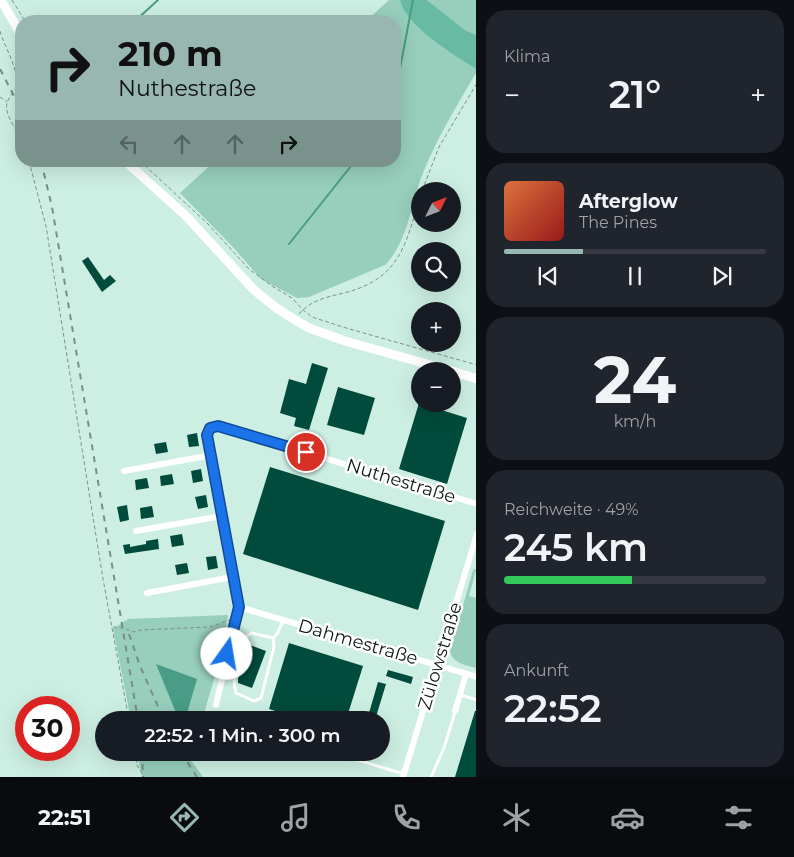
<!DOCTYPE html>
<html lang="de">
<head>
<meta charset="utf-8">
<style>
	body { margin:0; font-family:Montserrat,sans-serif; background:#20242c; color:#f1f3f6; height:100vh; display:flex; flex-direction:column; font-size:19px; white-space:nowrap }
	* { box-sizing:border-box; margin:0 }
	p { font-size:16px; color:#9ea1a6 }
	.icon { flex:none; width:28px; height:28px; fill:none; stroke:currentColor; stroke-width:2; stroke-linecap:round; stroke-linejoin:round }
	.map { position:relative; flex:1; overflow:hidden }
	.sheet { display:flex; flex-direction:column; gap:10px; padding:10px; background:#0d0f14; width:318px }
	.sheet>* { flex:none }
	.top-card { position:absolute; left:15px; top:15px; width:386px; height:152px; border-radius:20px; box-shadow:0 5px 20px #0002; background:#98b7b0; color:#111; overflow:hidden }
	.needle { width:32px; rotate:48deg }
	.fabs { position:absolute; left:411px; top:182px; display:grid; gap:10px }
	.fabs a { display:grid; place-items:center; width:50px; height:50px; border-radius:50%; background:#171b24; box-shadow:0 5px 20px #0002; font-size:25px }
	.speed { position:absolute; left:15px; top:696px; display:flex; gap:10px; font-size:25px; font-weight:700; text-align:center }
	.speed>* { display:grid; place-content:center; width:65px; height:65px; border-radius:50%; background:#171b24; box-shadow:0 5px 20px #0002; line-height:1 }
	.speed .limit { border:8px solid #d22; background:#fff; color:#111 }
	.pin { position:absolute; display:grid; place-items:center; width:42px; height:42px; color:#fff; margin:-21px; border:2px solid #fff; border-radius:50%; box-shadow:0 1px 5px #0007 }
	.me { position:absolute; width:55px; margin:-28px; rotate:13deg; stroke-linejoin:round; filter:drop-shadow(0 0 4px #0008) }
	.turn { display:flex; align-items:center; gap:18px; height:105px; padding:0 20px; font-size:22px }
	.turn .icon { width:65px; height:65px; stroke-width:2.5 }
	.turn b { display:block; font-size:35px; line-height:42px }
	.lanes { display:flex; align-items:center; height:48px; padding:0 20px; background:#0003; justify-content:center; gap:25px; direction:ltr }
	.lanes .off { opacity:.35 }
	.big { font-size:38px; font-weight:600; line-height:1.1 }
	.sheet .tile { flex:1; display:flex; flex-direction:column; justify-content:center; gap:8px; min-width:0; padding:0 18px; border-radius:20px; background:#20242c }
	.sheet .dial { align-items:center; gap:0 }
	.dial b { font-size:65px; line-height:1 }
	.song { display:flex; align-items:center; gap:15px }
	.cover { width:60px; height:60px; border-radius:8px; background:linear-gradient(135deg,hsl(20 70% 55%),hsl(0 70% 35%)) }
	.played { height:5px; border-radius:2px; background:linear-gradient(90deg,#98b7b0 30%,#363941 30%) }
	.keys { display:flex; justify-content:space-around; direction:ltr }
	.heat { display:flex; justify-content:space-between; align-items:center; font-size:28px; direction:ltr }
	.charge { height:8px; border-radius:4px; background:linear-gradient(90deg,#34c759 49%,#363941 0) }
	.trip { position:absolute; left:95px; top:711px; width:295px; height:50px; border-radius:25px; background:#171b24; box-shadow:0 5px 20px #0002; font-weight:600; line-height:50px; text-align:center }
	.menu { display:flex; height:80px; justify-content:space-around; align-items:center; background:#090b0e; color:#9ea1a6 }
	.menu .icon { width:35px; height:35px }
	.menu .active { color:#98b7b0 }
	.menu b { font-size:22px; color:#f1f3f6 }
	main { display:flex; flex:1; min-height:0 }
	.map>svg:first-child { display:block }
</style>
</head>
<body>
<main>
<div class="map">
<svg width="477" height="777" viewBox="0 0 477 777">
	<rect width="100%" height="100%" fill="#cdefe3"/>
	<!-- green -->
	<g fill="#97cebc">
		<path d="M389,0H400C404,25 455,56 476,69V73C456,107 435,141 421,178C410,208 408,241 385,265L309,297L297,298L261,279L232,246L180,193L215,161H395V21H366Z"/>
		<path d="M427,0H476V35L465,30Z"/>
		<path d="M475,569L476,570L469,596L476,598V668C466,665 454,664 450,652L473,570Z"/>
		<path d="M228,615L223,649L202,720H131L113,629L128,619Z"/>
		<path d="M137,753H192L190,759L203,777H142Z"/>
	</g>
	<!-- forest -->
	<path fill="#68bba2" d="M400,0H427L465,30L476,35V69C455,56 404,25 400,0Z"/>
	<!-- water -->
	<path fill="#499c85" d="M156,664L197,679L185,720H179Z"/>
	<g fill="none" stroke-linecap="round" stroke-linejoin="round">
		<!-- stream -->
		<g stroke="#499c85" stroke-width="2">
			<path d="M135,21L158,0"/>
			<path d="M395,95L413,0"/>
			<path d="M289,244L355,161"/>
		</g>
	</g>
	<!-- building -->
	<g fill="#004b3b">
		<path d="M88,257L104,280L110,275L116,281L102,292L82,261Z"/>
		<path d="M312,363L328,368L309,430L294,426L296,418L280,413L289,379L306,384Z"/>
		<path d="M338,387L375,398L364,435L327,425Z"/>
		<path d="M419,403L467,418L447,484L399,469Z"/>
		<path d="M197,433L199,446L189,447L187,435Z"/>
		<path d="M166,442L168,452L156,454L154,444Z"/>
		<path d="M270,467L445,521L418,610L243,554Z"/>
		<path d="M201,469L203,481L193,483L191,471Z"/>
		<path d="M172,474L174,484L161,486L160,476Z"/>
		<path d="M147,478L149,488L136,490L135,480Z"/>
		<path d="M206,495L208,507L198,509L195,497Z"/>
		<path d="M127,505L129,520L120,522L117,507Z"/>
		<path d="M152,506L154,517L141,519L140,508Z"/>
		<path d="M182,534L184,545L172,547L170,536Z"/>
		<path d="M158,539L159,549L125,554L123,545L130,544V547L146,544V541Z"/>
		<path d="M216,556L218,568L208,570L206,557Z"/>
		<path d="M187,563L189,573L177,575L175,565Z"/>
		<path d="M289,643L363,666L346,720H304L269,709Z"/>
		<path d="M250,645L266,651L252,688L238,683V679Z"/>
		<path d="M388,670L413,677L411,684L386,676Z"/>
		<path d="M378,682L386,684L375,720H367Z"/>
		<path d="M475,711H477V777H455Z"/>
	</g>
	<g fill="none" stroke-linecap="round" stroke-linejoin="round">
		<!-- path -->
		<g stroke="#7a938a" stroke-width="1" stroke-dasharray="4 2.5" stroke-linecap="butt">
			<path d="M12,0L25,21"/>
			<path d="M0,31C5,48 16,64 17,82C17,91 9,95 7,103C4,114 16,129 21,138"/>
			<path d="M0,97L7,102"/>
			<path d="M29,161L46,226L103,579L129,720"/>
			<path d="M140,161L208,224L249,269L272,286L292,298L303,310L312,317L346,328L477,365"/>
			<path d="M422,191L439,147L477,83"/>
			<path d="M299,314C311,300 327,297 344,293C399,279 405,247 420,197"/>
			<path d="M113,627L123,628L134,632L141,630L210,627C217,626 226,620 230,620"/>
			<path d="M135,752L137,765L144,777"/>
		</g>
		<!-- service -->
		<g stroke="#fff" stroke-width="3">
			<path d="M273,638L274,647L261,698L254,701L236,693C230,674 240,654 246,636L252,633L273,638L277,634L283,621"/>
			<path d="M461,695L477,700"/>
			<path d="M354,759L404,774"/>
			<path d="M431,777L444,748L455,712"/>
		</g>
		<!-- minor -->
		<g stroke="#fff" stroke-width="6">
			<path d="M124,471L212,455"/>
			<path d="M136,531L222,516"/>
			<path d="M147,593L232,577"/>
			<path d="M239,607L477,677"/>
			<path d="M216,705L239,607L207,435L210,428L218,426L477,504"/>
			<path d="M455,711L466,674"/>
			<path d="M403,777L477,534"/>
		</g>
		<!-- secondary -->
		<g stroke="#fff" stroke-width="9">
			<path d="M1,0L21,35"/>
			<path d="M125,161L186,216L253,289L275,307L295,320L309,328L345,341L452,371"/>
			<path d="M452,371L477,379"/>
		</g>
		<!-- rail -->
		<g stroke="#778f86" stroke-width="2" stroke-dasharray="6 6" stroke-linecap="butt">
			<path d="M0,69L13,94L21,113"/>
			<path d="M41,161L52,207L138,720"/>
			<path d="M129,634L140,666L164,720"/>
			<path d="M142,752L143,777"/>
			<path d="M181,752L197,777"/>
		</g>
	</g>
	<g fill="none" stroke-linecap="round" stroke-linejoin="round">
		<defs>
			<path id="route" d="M227,654L239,607L207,435L210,428L218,426L306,452"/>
		</defs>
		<!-- route casing -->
		<use href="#route" stroke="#114b97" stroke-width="12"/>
		<!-- route -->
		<use href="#route" stroke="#1a73e8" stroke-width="9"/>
	</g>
	<g text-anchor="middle" stroke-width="5" stroke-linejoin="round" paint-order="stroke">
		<!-- street labels -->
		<g font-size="18" fill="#0d1915" stroke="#fff">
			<text transform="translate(401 481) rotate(17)" y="6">Nuthestraße</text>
			<text transform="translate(358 642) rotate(16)" y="6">Dahmestraße</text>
			<text transform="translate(440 656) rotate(-73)" y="6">Zülowstraße</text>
		</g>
	</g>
</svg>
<div class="fabs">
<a><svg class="needle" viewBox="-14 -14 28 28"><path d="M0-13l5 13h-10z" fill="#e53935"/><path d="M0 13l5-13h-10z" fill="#9ea1a6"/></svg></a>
<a><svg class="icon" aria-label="search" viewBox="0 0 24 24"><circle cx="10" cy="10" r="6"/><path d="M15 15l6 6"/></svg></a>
<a>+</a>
<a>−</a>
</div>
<div class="speed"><div class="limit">30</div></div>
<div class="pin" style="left:306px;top:452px;background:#d93025"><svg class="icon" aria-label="arrive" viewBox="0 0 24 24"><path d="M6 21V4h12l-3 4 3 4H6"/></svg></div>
<svg class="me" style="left:227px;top:654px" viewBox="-20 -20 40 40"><circle r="19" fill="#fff"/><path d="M0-13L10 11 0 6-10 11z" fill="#1a73e8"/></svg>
<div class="trip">22:52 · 1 Min. · 300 m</div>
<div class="top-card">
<div class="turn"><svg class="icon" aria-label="right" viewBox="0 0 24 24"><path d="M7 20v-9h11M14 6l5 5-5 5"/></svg><div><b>210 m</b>Nuthestraße</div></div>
<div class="lanes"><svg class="icon off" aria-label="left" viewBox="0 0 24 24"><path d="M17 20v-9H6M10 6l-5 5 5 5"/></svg><svg class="icon off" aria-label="ahead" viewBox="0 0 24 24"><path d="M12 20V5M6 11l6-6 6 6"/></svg><svg class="icon off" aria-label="ahead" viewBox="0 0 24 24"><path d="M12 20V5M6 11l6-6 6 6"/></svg><svg class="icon" aria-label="right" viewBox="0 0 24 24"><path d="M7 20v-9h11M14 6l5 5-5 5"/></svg></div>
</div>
</div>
<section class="sheet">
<div class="tile"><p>Klima</p>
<div class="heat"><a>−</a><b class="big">21°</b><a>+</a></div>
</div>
<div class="tile">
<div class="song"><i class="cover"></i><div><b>Afterglow</b><p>The Pines</p></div></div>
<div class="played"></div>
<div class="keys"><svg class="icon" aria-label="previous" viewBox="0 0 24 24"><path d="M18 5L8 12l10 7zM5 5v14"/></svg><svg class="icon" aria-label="pause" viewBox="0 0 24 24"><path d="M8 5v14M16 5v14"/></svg><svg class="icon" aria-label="next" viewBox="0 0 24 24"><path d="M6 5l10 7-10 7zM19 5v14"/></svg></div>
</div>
<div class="tile dial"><b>24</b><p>km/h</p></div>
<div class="tile"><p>Reichweite · 49%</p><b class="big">245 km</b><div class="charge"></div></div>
<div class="tile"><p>Ankunft</p><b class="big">22:52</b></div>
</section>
</main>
<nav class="menu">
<b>22:51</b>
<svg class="icon active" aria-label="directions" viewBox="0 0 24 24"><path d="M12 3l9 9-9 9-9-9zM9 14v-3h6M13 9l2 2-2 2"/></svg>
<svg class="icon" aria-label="music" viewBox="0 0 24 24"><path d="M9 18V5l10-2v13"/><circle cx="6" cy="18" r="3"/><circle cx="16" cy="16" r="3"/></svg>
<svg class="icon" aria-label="phone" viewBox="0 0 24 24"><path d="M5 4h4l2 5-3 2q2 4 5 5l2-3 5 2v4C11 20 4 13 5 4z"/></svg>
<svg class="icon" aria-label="climate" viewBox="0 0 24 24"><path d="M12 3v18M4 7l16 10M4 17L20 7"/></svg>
<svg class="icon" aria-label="car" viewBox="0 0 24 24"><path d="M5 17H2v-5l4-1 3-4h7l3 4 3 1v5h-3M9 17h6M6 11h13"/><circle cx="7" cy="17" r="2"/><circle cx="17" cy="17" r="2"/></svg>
<svg class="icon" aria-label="filters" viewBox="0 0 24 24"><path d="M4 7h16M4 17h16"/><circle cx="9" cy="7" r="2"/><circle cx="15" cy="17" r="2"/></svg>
</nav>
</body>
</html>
